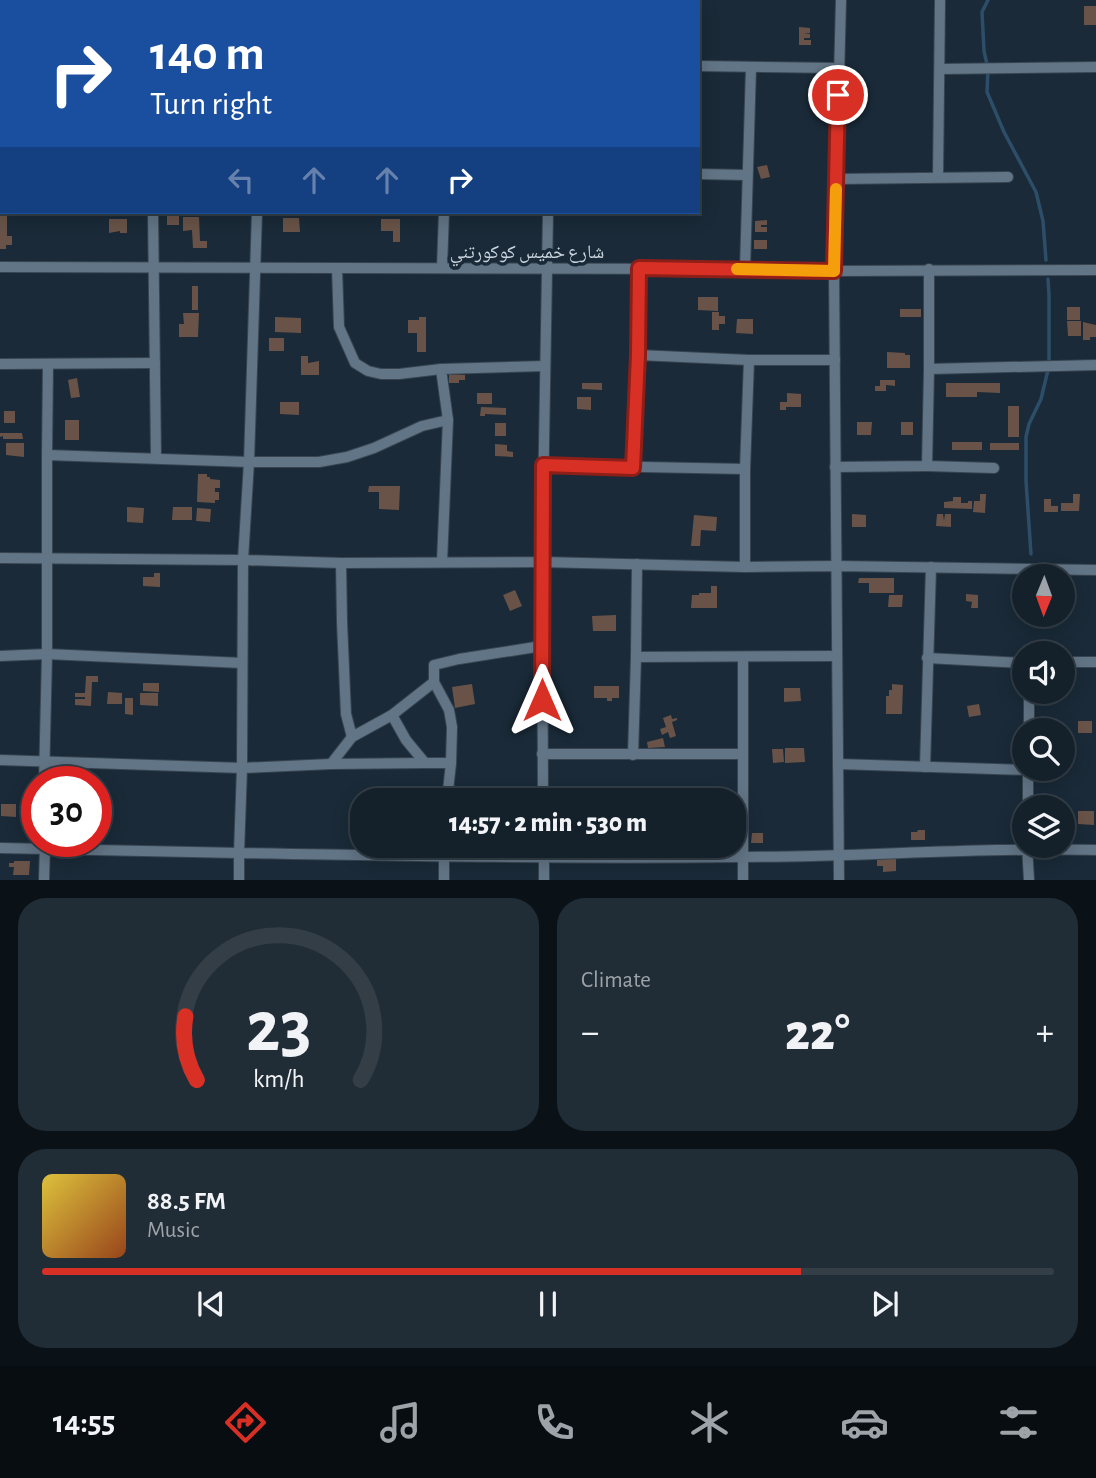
<!DOCTYPE html>
<html lang="en">
<head>
<meta charset="utf-8">
<style>
	body { margin:0; font-family:"Alegreya Sans","Noto Naskh Arabic",sans-serif; background:#212d36; color:#f1f3f6; height:100vh; display:flex; flex-direction:column; font-size:26px; white-space:nowrap }
	* { box-sizing:border-box; margin:0 }
	p { font-size:23px; color:#9da3a8 }
	.icon { flex:none; width:38px; height:38px; fill:none; stroke:currentColor; stroke-width:2; stroke-linecap:round; stroke-linejoin:round }
	.map { position:relative; height:880px; overflow:hidden }
	.sheet { display:flex; flex-direction:column; gap:18px; padding:18px; background:#0b1217; flex:1 }
	.sheet>* { flex:none }
	.hud { position:absolute; left:0px; top:0px; width:700px; height:214px; box-shadow:0 4px 18px #0003,0 0 0 2px #333e47; background:#1a4fa0; color:#fff; overflow:hidden }
	.needle { width:46px; rotate:181deg }
	.buttons { position:absolute; left:1012px; top:564px; display:grid; gap:14px }
	.buttons a { display:grid; place-items:center; width:63px; height:63px; border-radius:50%; background:#14202a; box-shadow:0 4px 18px #0003,0 0 0 2px #333e47; font-size:35px }
	.speed { position:absolute; left:21px; top:766px; display:flex; gap:14px; font-size:35px; font-weight:700; text-align:center }
	.speed>* { display:grid; place-content:center; width:91px; height:91px; border-radius:50%; background:#14202a; box-shadow:0 4px 18px #0003,0 0 0 2px #333e47; line-height:1 }
	.speed .limit { border:10px solid #d22; background:#fff; color:#111 }
	.pin { position:absolute; display:grid; place-items:center; width:60px; height:60px; color:#fff; margin:-30px; border:4px solid #fff; border-radius:50%; box-shadow:0 2px 7px #0007 }
	.me { position:absolute; width:77px; margin:-38px; rotate:0deg; stroke-linejoin:round; filter:drop-shadow(0 0 5px #0008) }
	.turn { display:flex; align-items:center; gap:24px; height:147px; padding:0 35px; font-size:32px }
	.turn .icon { width:91px; height:91px; stroke-width:2.5 }
	.turn b { display:block; font-size:49px; line-height:60px }
	.lanes { display:flex; align-items:center; height:66px; padding:0 35px; background:#0003; justify-content:center; gap:35px; direction:ltr }
	.lanes .off { opacity:.35 }
	.big { font-size:52px; font-weight:800; line-height:1.1 }
	.sheet .widget { flex:1; display:flex; flex-direction:column; justify-content:center; gap:10px; min-width:0; padding:0 24px; border-radius:28px; background:#212d36 }
	.sheet .dial { align-items:center; gap:0 }
	.dial svg { height:182px; overflow:visible; fill:none; stroke:#333e47; stroke-width:7; stroke-linecap:round; text-anchor:middle }
	.dial text { fill:#f1f3f6; stroke:none }
	.song { display:flex; align-items:center; gap:21px }
	.cover { width:84px; height:84px; border-radius:10px; background:linear-gradient(135deg,hsl(50 70% 55%),hsl(20 70% 35%)) }
	.played { height:7px; border-radius:4px; background:linear-gradient(90deg,#d93025 75%,#333e47 75%) }
	.keys { display:flex; justify-content:space-around; direction:ltr }
	.heat { display:flex; justify-content:space-between; align-items:center; font-size:38px; direction:ltr }
	.sheet .tiles { flex:1; display:grid; gap:18px; grid-template-columns:1fr 1fr }
	.widget:last-child { grid-column:span 2 }
	.trip { position:absolute; left:350px; top:788px; width:396px; height:70px; border-radius:28px; background:#14202a; box-shadow:0 4px 18px #0003,0 0 0 2px #333e47; font-weight:800; line-height:70px; text-align:center }
	.tab-bar { display:flex; height:112px; justify-content:space-around; align-items:center; background:#080d11; color:#9da3a8 }
	.tab-bar .icon { width:49px; height:49px }
	.tab-bar .active { color:#d93025 }
	.tab-bar b { font-size:32px; color:#f1f3f6 }
	.map>svg:first-child { display:block }
</style>
</head>
<body>
<div class="map">
<svg width="1096" height="880" viewBox="0 0 1096 880">
	<rect width="100%" height="100%" fill="#1a2a38"/>
	<g fill="none" stroke-linecap="round" stroke-linejoin="round">
		<!-- stream -->
		<g stroke="#2d4e69" stroke-width="3.5">
			<path d="M988,0L982,12L984,51L988,69L987,92L1004,132L1036,192L1043,221L1046,260"/>
			<path d="M1031,554L1026,481V437L1029,424L1041,399L1049,366V295L1048,279"/>
		</g>
	</g>
	<!-- building -->
	<g fill="#695348">
		<rect x="1084" y="6" width="12" height="19"/>
		<path d="M799,27L810,28V33L804,34H810V38H804V40H811V45H799Z"/>
		<path d="M767,165L770,177L761,179L757,167Z"/>
		<rect x="167" y="212" width="12" height="13"/>
		<path d="M0,213H7V236H12V245H6V249H0Z"/>
		<path d="M183,217H199L200,241H207V248H193L192,230L183,231Z"/>
		<path d="M283,218H299L300,232H283Z"/>
		<path d="M109,219H127V233H120V231L109,233Z"/>
		<path d="M381,219H400V242H393V231H381Z"/>
		<path d="M767,220V225H761V227H767V232H755V221Z"/>
		<rect x="754" y="240" width="13" height="9"/>
		<rect x="192" y="286" width="6" height="24"/>
		<path d="M698,297H718V311L698,310Z"/>
		<rect x="1067" y="307" width="13" height="13"/>
		<rect x="900" y="309" width="21" height="8"/>
		<path d="M712,312H719V316H725V324H719V330H712Z"/>
		<path d="M183,313H199L198,337H179V324H184Z"/>
		<path d="M275,317L301,318V333L275,332Z"/>
		<path d="M419,317H426V352H417V333H408V320H419Z"/>
		<path d="M737,319H753V334L736,333Z"/>
		<path d="M1067,321H1081V336H1068Z"/>
		<path d="M1083,322L1096,325V337H1090V340H1083Z"/>
		<rect x="269" y="338" width="15" height="13"/>
		<path d="M887,352L905,353V355H910V368H887Z"/>
		<path d="M301,356H308V363L319,361V375H301Z"/>
		<path d="M449,374L465,375V380H459V383H449Z"/>
		<path d="M77,378L80,397L71,398L68,380Z"/>
		<path d="M880,380H895V386L886,385V391H875V386H880Z"/>
		<path d="M582,383H602V390L582,389Z"/>
		<path d="M946,383H1000V393L977,392V397H946Z"/>
		<rect x="477" y="393" width="15" height="11"/>
		<path d="M787,393L801,394V407H786V410H780V402H787Z"/>
		<path d="M577,397H591V410L577,409Z"/>
		<path d="M280,402H299V415L280,414Z"/>
		<rect x="1008" y="406" width="11" height="31"/>
		<path d="M481,407L506,408V415L485,414V416H480Z"/>
		<rect x="4" y="411" width="11" height="12"/>
		<rect x="65" y="420" width="14" height="20"/>
		<path d="M857,422H872L871,435H857Z"/>
		<rect x="901" y="422" width="12" height="13"/>
		<rect x="495" y="423" width="11" height="13"/>
		<path d="M0,433H22L23,439H3V436L0,437Z"/>
		<rect x="952" y="442" width="30" height="8"/>
		<path d="M6,443H24V457L6,455Z"/>
		<rect x="990" y="443" width="29" height="7"/>
		<path d="M495,444L507,445V451L513,452V457L495,456Z"/>
		<path d="M198,474H207V477H210V479L220,480V488H215V492H219V500H215V503L197,502Z"/>
		<path d="M369,486H400L399,510L379,509V492H368Z"/>
		<path d="M980,494H986L985,513L973,512L974,501H980Z"/>
		<path d="M1073,494H1080L1079,511H1061V503H1073Z"/>
		<path d="M953,497H961V503H968V501H972V509L944,508V502L953,501Z"/>
		<path d="M1044,499H1051V506H1058V512H1044Z"/>
		<path d="M127,507L144,508L143,523L127,522Z"/>
		<path d="M173,507H192V520H172Z"/>
		<path d="M197,508L211,509L210,522L196,521Z"/>
		<path d="M852,514L866,515V527H852Z"/>
		<path d="M937,514H943L944,521L945,514H951V527L936,526Z"/>
		<path d="M694,515L717,517L716,531L701,530L700,546H691Z"/>
		<path d="M154,573H160V587L143,586V577H154Z"/>
		<path d="M859,578H894V593H869V583H858Z"/>
		<path d="M711,586H717V608H691L692,595H699V593H711Z"/>
		<path d="M515,590L522,606L510,611L503,595Z"/>
		<path d="M966,594L978,595V608H971L972,602L966,601Z"/>
		<path d="M889,595H903L902,607H888Z"/>
		<path d="M616,615V631H593L592,616Z"/>
		<path d="M86,676H98V682H92L91,706L75,705V699H85V697H75V693H85Z"/>
		<path d="M143,683H159V692L143,691Z"/>
		<path d="M472,684L475,704L455,708L452,687Z"/>
		<path d="M892,684L903,685L902,714H886V696H889V690H892Z"/>
		<path d="M594,686H619V698H612V701H607V698H594Z"/>
		<path d="M784,688H800L801,701L784,702Z"/>
		<path d="M108,692L122,693V704H107Z"/>
		<path d="M140,693H158V706L140,705Z"/>
		<path d="M125,698H133V715L125,714Z"/>
		<path d="M979,704L981,715L969,717L967,706Z"/>
		<path d="M671,715L672,719L677,718V720L672,722L676,736L670,738L668,732L662,735L660,729L666,727L663,718Z"/>
		<rect x="1078" y="721" width="14" height="12"/>
		<path d="M663,738L665,747L648,748L647,742Z"/>
		<path d="M785,748H804L805,762L785,763Z"/>
		<path d="M772,749H783L784,762L773,763Z"/>
		<path d="M1,804H16V817L1,816Z"/>
		<path d="M1078,811H1094V825L1078,824Z"/>
		<path d="M918,830H925V840H911V832H917Z"/>
		<path d="M752,833H763V843H751Z"/>
		<path d="M896,857V871L883,872V866H877V860Z"/>
		<path d="M14,861H30L29,875H13L14,867H9V863H14Z"/>
	</g>
	<g fill="none" stroke-linecap="round" stroke-linejoin="round">
		<defs>
			<g id="minor">
				<path d="M59,2V0"/>
				<path d="M258,2V0"/>
				<path d="M344,2V0"/>
				<path d="M553,2V0"/>
				<path d="M643,2V0"/>
				<path d="M698,66L838,68"/>
				<path d="M940,69L1096,67"/>
				<path d="M0,167H2"/>
				<path d="M698,174L747,175"/>
				<path d="M938,177L940,0"/>
				<path d="M836,179L1008,177"/>
				<path d="M153,212L156,458"/>
				<path d="M548,212L542,562L341,563L243,560L242,768L239,853C406,856 574,859 741,857C860,857 978,847 1096,850"/>
				<path d="M0,267L736,269L834,271L1096,270"/>
				<path d="M337,268L339,327L355,363L368,371L381,374H399L441,369"/>
				<path d="M442,268L444,212"/>
				<path d="M745,269L751,67"/>
				<path d="M929,269V369L1096,365"/>
				<path d="M638,355L749,360H835"/>
				<path d="M0,364L155,363"/>
				<path d="M47,455L48,365"/>
				<path d="M543,465L745,469"/>
				<path d="M927,466L994,468"/>
				<path d="M835,467L927,466L929,369"/>
				<path d="M633,468L638,355L639,268"/>
				<path d="M0,558L243,560L249,462L257,212"/>
				<path d="M442,562L448,420L441,369L545,366"/>
				<path d="M341,563L342,622L346,714L352,737"/>
				<path d="M745,567V469L749,360"/>
				<path d="M0,656L47,654L242,663"/>
				<path d="M636,657L836,656"/>
				<path d="M927,658L1024,663"/>
				<path d="M1062,662H1096"/>
				<path d="M434,682L449,710L452,727L451,763"/>
				<path d="M392,715L406,740L425,763H451L447,800"/>
				<path d="M1029,730V691"/>
				<path d="M542,754H743"/>
				<path d="M633,755L636,657L637,564"/>
				<path d="M0,760L242,768L331,764L425,763"/>
				<path d="M331,764L352,737L392,715L434,682V665L459,659L542,646"/>
				<path d="M838,764L1028,770"/>
				<path d="M925,767L931,567"/>
				<path d="M44,782L47,654V455L249,462H319L347,457L374,448L422,426L448,420"/>
				<path d="M543,800L542,562L745,567L837,566L1096,570"/>
				<path d="M1028,807V768"/>
				<path d="M544,845V880"/>
				<path d="M1027,845L1029,880"/>
				<path d="M0,848L239,853V880"/>
				<path d="M44,880L45,844"/>
				<path d="M444,880V845"/>
				<path d="M743,880V657"/>
				<path d="M839,880L834,271L841,0"/>
			</g>
		</defs>
		<!-- minor casing -->
		<use href="#minor" stroke="#384551" stroke-width="12"/>
		<!-- minor -->
		<use href="#minor" stroke="#627586" stroke-width="10"/>
	</g>
	<g fill="none" stroke-linecap="round" stroke-linejoin="round">
		<defs>
			<path id="route" d="M542,700L543,465L633,468L638,355L639,268L834,271L838,95"/>
		</defs>
		<!-- route casing -->
		<use href="#route" stroke="#8d1f18" stroke-width="18"/>
		<!-- route -->
		<use href="#route" stroke="#d93025" stroke-width="12"/>
		<!-- slow -->
		<path stroke="#f59e0b" stroke-width="12" d="M737,269L834,271L836,189"/>
	</g>
	<g text-anchor="middle" stroke-width="7" stroke-linejoin="round" paint-order="stroke">
		<!-- street labels -->
		<g font-size="19" fill="#cbd5de" stroke="#1a2a38">
			<text x="527" y="258">شارع خميس كوكورتني</text>
		</g>
	</g>
</svg>
<div class="buttons">
<a><svg class="needle" viewBox="-14 -14 28 28"><path d="M0-13l5 13h-10z" fill="#e53935"/><path d="M0 13l5-13h-10z" fill="#9da3a8"/></svg></a>
<a><svg class="icon" aria-label="sound" viewBox="0 0 24 24"><path d="M4 9h4l5-4v14l-5-4H4zM17 9q2 3 0 6"/></svg></a>
<a><svg class="icon" aria-label="search" viewBox="0 0 24 24"><circle cx="10" cy="10" r="6"/><path d="M15 15l6 6"/></svg></a>
<a><svg class="icon" aria-label="layers" viewBox="0 0 24 24"><path d="M12 4l9 5-9 5-9-5zM3 14l9 5 9-5"/></svg></a>
</div>
<div class="speed"><div class="limit">30</div></div>
<div class="pin" style="left:838px;top:95px;background:#d93025"><svg class="icon" aria-label="arrive" viewBox="0 0 24 24"><path d="M6 21V4h12l-3 4 3 4H6"/></svg></div>
<svg class="me" style="left:542px;top:700px" viewBox="-20 -20 40 40"><path d="M0-17L14 15 0 8-14 15z" fill="#d93025" stroke="#fff" stroke-width="4"/></svg>
<div class="trip">14:57 · 2 min · 530 m</div>
<div class="hud">
<div class="turn"><svg class="icon" aria-label="right" viewBox="0 0 24 24"><path d="M7 20v-9h11M14 6l5 5-5 5"/></svg><div><b>140 m</b>Turn right</div></div>
<div class="lanes"><svg class="icon off" aria-label="left" viewBox="0 0 24 24"><path d="M17 20v-9H6M10 6l-5 5 5 5"/></svg><svg class="icon off" aria-label="ahead" viewBox="0 0 24 24"><path d="M12 20V5M6 11l6-6 6 6"/></svg><svg class="icon off" aria-label="ahead" viewBox="0 0 24 24"><path d="M12 20V5M6 11l6-6 6 6"/></svg><svg class="icon" aria-label="right" viewBox="0 0 24 24"><path d="M7 20v-9h11M14 6l5 5-5 5"/></svg></div>
</div>
</div>
<section class="sheet">
<div class="tiles">
<div class="widget dial"><svg viewBox="0 0 100 80">
<path d="M14 69A42 42 0 1 1 86 69"/>
<path d="M14 69A42 42 0 0 1 9 41" stroke="#d93025"/>
<text x="50" y="56" font-size="32" font-weight="700">23</text>
<text x="50" y="72" font-size="11">km/h</text>
</svg></div>
<div class="widget"><p>Climate</p>
<div class="heat"><a>−</a><b class="big">22°</b><a>+</a></div>
</div>
<div class="widget">
<div class="song"><i class="cover"></i><div><b>88.5 FM</b><p>Music</p></div></div>
<div class="played"></div>
<div class="keys"><svg class="icon" aria-label="previous" viewBox="0 0 24 24"><path d="M18 5L8 12l10 7zM5 5v14"/></svg><svg class="icon" aria-label="pause" viewBox="0 0 24 24"><path d="M8 5v14M16 5v14"/></svg><svg class="icon" aria-label="next" viewBox="0 0 24 24"><path d="M6 5l10 7-10 7zM19 5v14"/></svg></div>
</div>
</div>
</section>
<nav class="tab-bar">
<b>14:55</b>
<svg class="icon active" aria-label="directions" viewBox="0 0 24 24"><path d="M12 3l9 9-9 9-9-9zM9 14v-3h6M13 9l2 2-2 2"/></svg>
<svg class="icon" aria-label="music" viewBox="0 0 24 24"><path d="M9 18V5l10-2v13"/><circle cx="6" cy="18" r="3"/><circle cx="16" cy="16" r="3"/></svg>
<svg class="icon" aria-label="phone" viewBox="0 0 24 24"><path d="M5 4h4l2 5-3 2q2 4 5 5l2-3 5 2v4C11 20 4 13 5 4z"/></svg>
<svg class="icon" aria-label="climate" viewBox="0 0 24 24"><path d="M12 3v18M4 7l16 10M4 17L20 7"/></svg>
<svg class="icon" aria-label="car" viewBox="0 0 24 24"><path d="M5 17H2v-5l4-1 3-4h7l3 4 3 1v5h-3M9 17h6M6 11h13"/><circle cx="7" cy="17" r="2"/><circle cx="17" cy="17" r="2"/></svg>
<svg class="icon" aria-label="filters" viewBox="0 0 24 24"><path d="M4 7h16M4 17h16"/><circle cx="9" cy="7" r="2"/><circle cx="15" cy="17" r="2"/></svg>
</nav>
</body>
</html>
